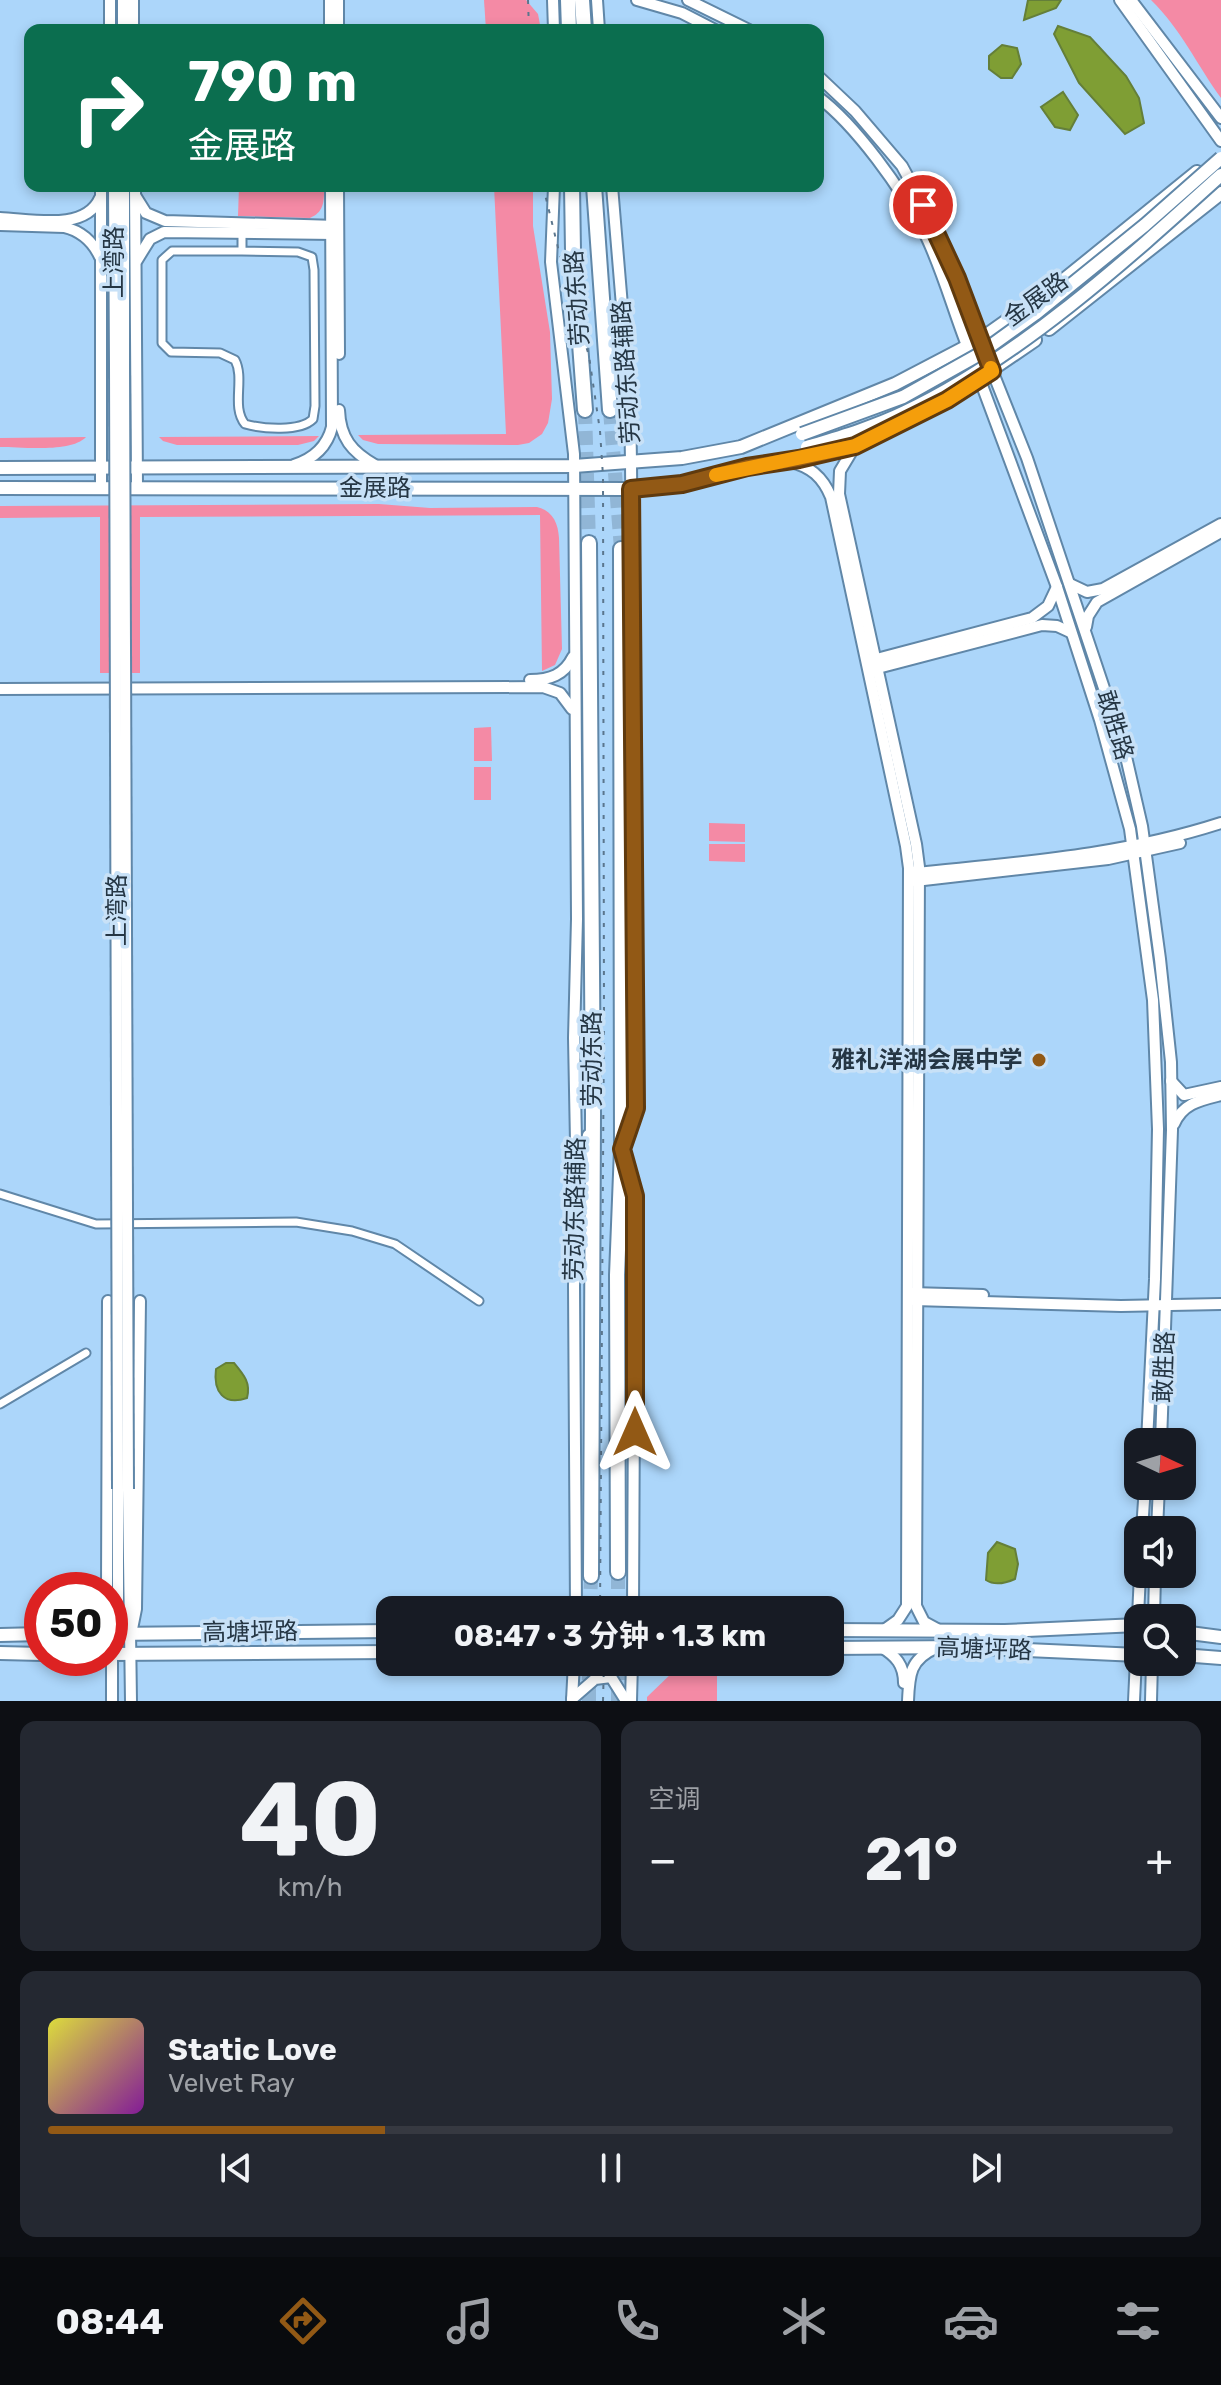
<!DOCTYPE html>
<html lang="zh">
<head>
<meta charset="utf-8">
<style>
	body { margin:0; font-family:Rubik,"Noto Sans SC",sans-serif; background:#242831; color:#f1f3f6; height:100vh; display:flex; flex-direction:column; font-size:30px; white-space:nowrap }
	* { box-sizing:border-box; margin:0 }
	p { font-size:26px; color:#9ea1a6 }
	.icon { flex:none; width:44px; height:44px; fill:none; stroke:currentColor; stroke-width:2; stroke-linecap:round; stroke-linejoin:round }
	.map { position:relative; height:1701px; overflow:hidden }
	.details { display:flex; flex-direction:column; gap:20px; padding:20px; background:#0d0f14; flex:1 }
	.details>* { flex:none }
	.guide { position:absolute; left:24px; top:24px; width:800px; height:168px; border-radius:16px; box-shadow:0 4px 12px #0003; background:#0b6e4f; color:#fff; overflow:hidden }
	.needle { width:52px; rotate:94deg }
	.fabs { position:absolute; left:1124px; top:1428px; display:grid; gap:16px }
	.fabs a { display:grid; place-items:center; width:72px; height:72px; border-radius:16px; background:#171b24; box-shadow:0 4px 12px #0003; font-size:40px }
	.speed { position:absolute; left:24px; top:1572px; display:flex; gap:16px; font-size:40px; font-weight:700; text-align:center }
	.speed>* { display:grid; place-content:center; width:104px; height:104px; border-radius:50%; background:#171b24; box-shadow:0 4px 12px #0003; line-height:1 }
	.speed .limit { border:12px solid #d22; background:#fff; color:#111 }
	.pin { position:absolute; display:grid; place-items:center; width:68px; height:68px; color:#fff; margin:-34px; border:4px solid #fff; border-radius:50%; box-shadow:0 2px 8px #0007 }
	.me { position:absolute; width:88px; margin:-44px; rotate:0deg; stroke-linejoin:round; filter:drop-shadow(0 0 6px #0008) }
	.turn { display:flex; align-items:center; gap:28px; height:168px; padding:0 32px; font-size:36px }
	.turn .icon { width:104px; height:104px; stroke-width:2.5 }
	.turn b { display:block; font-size:56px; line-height:68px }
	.big { font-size:60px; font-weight:700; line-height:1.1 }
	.details .tile { flex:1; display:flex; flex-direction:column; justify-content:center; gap:12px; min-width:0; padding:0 28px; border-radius:16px; background:#242831 }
	.details .dial { align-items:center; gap:0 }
	.dial b { font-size:104px; line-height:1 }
	.song { display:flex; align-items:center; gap:24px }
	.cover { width:96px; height:96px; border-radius:12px; background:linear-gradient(135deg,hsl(60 70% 55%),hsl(290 70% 35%)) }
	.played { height:8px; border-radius:4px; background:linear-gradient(90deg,#925915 30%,#363941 30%) }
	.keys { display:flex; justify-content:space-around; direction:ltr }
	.heat { display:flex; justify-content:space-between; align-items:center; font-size:44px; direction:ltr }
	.details .tiles { flex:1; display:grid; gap:20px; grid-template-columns:1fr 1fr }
	.tile:last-child { grid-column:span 2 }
	.trip { position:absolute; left:376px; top:1596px; width:468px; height:80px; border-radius:16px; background:#171b24; box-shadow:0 4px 12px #0003; font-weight:700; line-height:80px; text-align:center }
	.dock { display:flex; height:128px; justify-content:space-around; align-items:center; background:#090b0e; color:#9ea1a6 }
	.dock .icon { width:56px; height:56px }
	.dock .on { color:#925915 }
	.dock b { font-size:36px; color:#f1f3f6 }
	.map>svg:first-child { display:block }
</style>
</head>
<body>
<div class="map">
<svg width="1221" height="1701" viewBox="0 0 1221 1701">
	<rect width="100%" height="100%" fill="#acd6fa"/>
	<!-- green -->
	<g fill="#f48aa5">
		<path d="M484,0H526L538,14L541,30H486Z"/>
		<path d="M1151,0H1221V98C1197,65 1181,29 1151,0Z"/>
		<path d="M239,186H324C324,200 325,212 310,218L238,216Z"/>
		<path d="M494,186H533V226L550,332L552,399L548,423L542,434L529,443L518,445L378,444L363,440L358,435L506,434Z"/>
		<path d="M319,436L314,441L298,445H177L163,441L159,437Z"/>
		<path d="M86,437C71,453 22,447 0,447V438Z"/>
		<path d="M379,504L430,508L537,507C553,511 558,523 559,538L562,649L555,665L542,671L540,515L140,517V673H100V517L0,518V506Z"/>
		<path d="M491,727L492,761H474V728Z"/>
		<rect x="474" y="767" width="17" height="33"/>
		<path d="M709,823L745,824V842L709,841Z"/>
		<path d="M709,844H745V862L709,861Z"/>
		<path d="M674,1671L717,1674V1701H647V1697Z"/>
	</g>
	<!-- water -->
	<g fill="#7f9e34" stroke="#647f39" stroke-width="2">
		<path d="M1028,0H1061L1056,8L1024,20Z"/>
		<path d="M1058,26L1090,37L1126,76L1139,98L1144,123L1125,134L1079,83L1054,34Z"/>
		<path d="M1002,45L1017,48L1021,64L1012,78H1001L989,69V56Z"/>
		<path d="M1063,92L1078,115L1070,130L1055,127L1041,107Z"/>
		<path d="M226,1363H234C244,1375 251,1383 247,1398C224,1406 213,1392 216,1369Z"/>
		<path d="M997,1542L1015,1549L1018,1564L1015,1579C1006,1583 995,1586 986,1580L988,1553Z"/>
	</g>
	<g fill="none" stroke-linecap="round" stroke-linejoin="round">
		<!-- highway-tunnel -->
		<g stroke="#91b6d6" stroke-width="14" stroke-dasharray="14 7" stroke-linecap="butt">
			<path d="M585,410L589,543"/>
			<path d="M610,410L621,549"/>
			<path d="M590,1610L591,1576"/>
			<path d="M618,1610V1572"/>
			<path d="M589,1701V1662"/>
			<path d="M618,1701V1662"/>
		</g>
		<defs>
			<g id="street">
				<path d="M242,251L298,252L312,257L314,270L315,406L313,419C300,432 263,429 245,424C231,407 245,379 235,360L220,353L171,352L162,343V260L172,251H242V232"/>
				<path d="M0,1194L96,1224L296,1222L352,1231L395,1244L479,1301"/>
				<path d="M0,1404L86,1353"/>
			</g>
			<g id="secondary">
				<path d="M110,0V30"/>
				<path d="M123,0V30"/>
				<path d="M133,0V30"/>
				<path d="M330,0V30"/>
				<path d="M553,0L554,30"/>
				<path d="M597,0L599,30"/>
				<path d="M637,0L682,13L715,30"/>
				<path d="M688,0L749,30"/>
				<path d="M1120,0L1221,141"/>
				<path d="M1131,0L1221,118"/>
				<path d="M338,30V0"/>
				<path d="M818,76L855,111L902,166L934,225L1027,458L1124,748L1142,826L1160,959L1171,1062L1172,1130L1161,1442"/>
				<path d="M818,97C856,125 902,190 924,232C943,270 954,314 970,353"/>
				<path d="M114,186L115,366"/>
				<path d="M124,186V366"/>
				<path d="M135,186L137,487"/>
				<path d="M338,186L339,354"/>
				<path d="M554,186L551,262L574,454L577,919L574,1038L577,1195L574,1286L576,1610"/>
				<path d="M612,186L630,402L631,462L636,1108L625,1142"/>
				<path d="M136,197L146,213L165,221L337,226"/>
				<path d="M0,218C31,219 85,232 100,198"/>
				<path d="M0,225L64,227C81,231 93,242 100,257"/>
				<path d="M137,260L150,239L164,232L335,234"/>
				<path d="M977,372L1057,587L1100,720L1130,829L1153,1000L1158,1129L1155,1279L1147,1442"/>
				<path d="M339,410C340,438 352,452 375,465"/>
				<path d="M855,446L840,471L839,494L916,844L919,867L916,1606L924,1622L937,1629"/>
				<path d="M790,462C811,466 823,478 831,497L906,846L909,868L907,1606L898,1620L884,1630"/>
				<path d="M294,465C313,459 327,447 332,427L331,186"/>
				<path d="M101,487V186"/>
				<path d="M1070,584L1087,592L1103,589L1221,524"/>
				<path d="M1086,627L1088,616L1097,602L1221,532"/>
				<path d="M869,661L1032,618L1048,606L1057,587"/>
				<path d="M874,669L1042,625L1057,626L1070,632"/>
				<path d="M530,680C550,680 564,675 573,657"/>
				<path d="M0,689L543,687L560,693L572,709"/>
				<path d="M916,873C1021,862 1119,856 1221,823"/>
				<path d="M915,881L1108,859L1180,843"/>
				<path d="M1171,1081L1184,1095L1221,1087"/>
				<path d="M1174,1124C1183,1103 1201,1100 1221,1095"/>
				<path d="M625,1157L635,1196L633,1610"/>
				<path d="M581,1174L588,1135"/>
				<path d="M911,1293L983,1295"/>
				<path d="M914,1300L1121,1306L1221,1304"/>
				<path d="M128,1489L131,1701"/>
				<path d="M1142,1530L1145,1486"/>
				<path d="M1157,1530L1159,1486"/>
				<path d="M107,1590L108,1301"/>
				<path d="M1154,1618L1155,1574"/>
				<path d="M131,1634L136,1609L140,1301"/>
				<path d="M881,1647C896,1656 904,1665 904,1683"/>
				<path d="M572,1699L595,1679L611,1677L626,1701"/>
				<path d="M572,1700L574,1662"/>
				<path d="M112,1701V1634L118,1610V1489"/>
				<path d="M631,1701L632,1662"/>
				<path d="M908,1701C909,1675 910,1659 936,1648"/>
				<path d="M1134,1701L1140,1574"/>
				<path d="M1151,1701L1152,1662"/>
			</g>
			<g id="primary">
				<path d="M1049,329L1221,193"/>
				<path d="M0,468L574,466L682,458L741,447L895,384L981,339L1060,283L1197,172"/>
				<path d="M0,488L631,489L682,484L747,467L799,459L855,446L947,400L1035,340"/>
				<path d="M830,1630L1005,1631L1138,1625"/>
				<path d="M1182,1632L1221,1637"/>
				<path d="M110,1634L390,1631"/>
				<path d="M0,1635L42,1634"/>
				<path d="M830,1648L962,1647L1138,1655"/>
				<path d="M0,1653L42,1654"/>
				<path d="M110,1654L390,1652"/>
				<path d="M1182,1655L1221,1658"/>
			</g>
			<g id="highway">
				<path d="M568,0L569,30"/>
				<path d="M582,0L584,30"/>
				<path d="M572,186L573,251L585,410"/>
				<path d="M594,186L610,410"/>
				<path d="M589,543L593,1113L591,1576"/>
				<path d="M618,1572L617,1275L622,1149L621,549"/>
			</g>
		</defs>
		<!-- street casing -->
		<use href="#street" stroke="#6087a8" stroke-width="11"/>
		<!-- secondary casing -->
		<use href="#secondary" stroke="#6087a8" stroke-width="14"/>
		<!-- primary casing -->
		<use href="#primary" stroke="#6087a8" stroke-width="16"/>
		<!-- highway casing -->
		<use href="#highway" stroke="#6087a8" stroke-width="18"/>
		<!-- street -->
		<use href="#street" stroke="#fff" stroke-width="7"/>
		<!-- secondary -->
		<use href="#secondary" stroke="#fff" stroke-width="10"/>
		<!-- primary -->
		<use href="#primary" stroke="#fff" stroke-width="12"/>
		<!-- highway -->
		<use href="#highway" stroke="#fff" stroke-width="14"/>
		<!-- rail -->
		<g stroke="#5b768d" stroke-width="2" stroke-dasharray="4 8" stroke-linecap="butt">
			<path d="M528,0L529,30"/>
			<path d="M543,186L562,264L589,356L600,431L603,476L604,1020L600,1610"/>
			<path d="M603,1701L604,1662"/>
		</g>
		<defs>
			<g id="secondary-bridge">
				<path d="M115,366L118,1489"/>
				<path d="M124,366L128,1489"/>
			</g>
			<g id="primary-bridge">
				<path d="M802,434L903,397L978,355L1035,314L1145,225L1221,158"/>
				<path d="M807,447C840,437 874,427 905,412C1019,358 1127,260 1221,175"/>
			</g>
		</defs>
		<!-- secondary-bridge casing -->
		<use href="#secondary-bridge" stroke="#6087a8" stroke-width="14" stroke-linecap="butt"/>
		<!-- primary-bridge casing -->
		<use href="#primary-bridge" stroke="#6087a8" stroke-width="16" stroke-linecap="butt"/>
		<!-- secondary-bridge -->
		<use href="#secondary-bridge" stroke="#fff" stroke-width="10"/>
		<!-- primary-bridge -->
		<use href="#primary-bridge" stroke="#fff" stroke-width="12"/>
	</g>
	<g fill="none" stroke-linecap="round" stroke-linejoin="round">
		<defs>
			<path id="route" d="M635,1432V1196L622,1149L636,1108L631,489L682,484L747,467L799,459L855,446L947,400L992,371L957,278L923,205"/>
		</defs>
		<!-- route casing -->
		<use href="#route" stroke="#5f3a0e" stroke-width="20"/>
		<!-- route -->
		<use href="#route" stroke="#925915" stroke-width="14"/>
		<!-- slow -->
		<path stroke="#f59e0b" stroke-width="14" d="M716,475L855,446L947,400L992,371L991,368"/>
	</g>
	<!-- markers -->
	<circle fill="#925915" stroke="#c8e1f7" stroke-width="3" cx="1039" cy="1060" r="8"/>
	<g text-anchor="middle" stroke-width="7" stroke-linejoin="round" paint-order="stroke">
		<!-- street labels -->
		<g font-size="24" fill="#253644" stroke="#c8e1f7">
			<text transform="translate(114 262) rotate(-90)" y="8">上湾路</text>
			<text transform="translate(577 298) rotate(-94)" y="8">劳动东路</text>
			<text transform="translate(1036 299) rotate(-36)" y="8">金展路</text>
			<text transform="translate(626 372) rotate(-94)" y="8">劳动东路辅路</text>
			<text x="375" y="496">金展路</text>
			<text transform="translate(1115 725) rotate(73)" y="8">敢胜路</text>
			<text transform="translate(117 910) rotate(-90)" y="8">上湾路</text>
			<text transform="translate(592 1059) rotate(-90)" y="8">劳动东路</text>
			<text transform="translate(575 1209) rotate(-89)" y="8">劳动东路辅路</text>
			<text transform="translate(1164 1367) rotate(-88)" y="8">敢胜路</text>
			<text transform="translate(250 1632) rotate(-1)" y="8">高塘坪路</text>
			<text transform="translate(984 1649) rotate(2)" y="8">高塘坪路</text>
		</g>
		<!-- poi labels -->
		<g font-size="24" font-weight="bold" fill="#253644" stroke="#c8e1f7" text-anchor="end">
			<text x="1023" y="1068">雅礼洋湖会展中学</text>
		</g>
	</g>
</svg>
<div class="fabs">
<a><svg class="needle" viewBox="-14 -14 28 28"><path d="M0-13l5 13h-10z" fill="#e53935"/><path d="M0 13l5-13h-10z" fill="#9ea1a6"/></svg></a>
<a><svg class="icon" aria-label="sound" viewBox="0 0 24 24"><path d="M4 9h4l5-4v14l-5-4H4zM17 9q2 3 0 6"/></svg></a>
<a><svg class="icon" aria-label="search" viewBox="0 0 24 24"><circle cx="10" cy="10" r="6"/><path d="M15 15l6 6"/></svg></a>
</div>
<div class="speed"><div class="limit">50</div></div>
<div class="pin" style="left:923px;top:205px;background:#d93025"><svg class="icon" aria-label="arrive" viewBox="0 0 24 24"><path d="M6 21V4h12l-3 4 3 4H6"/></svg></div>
<svg class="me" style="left:635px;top:1432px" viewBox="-20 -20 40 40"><path d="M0-17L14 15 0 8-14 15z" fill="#925915" stroke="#fff" stroke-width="4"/></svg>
<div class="trip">08:47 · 3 分钟 · 1.3 km</div>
<div class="guide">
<div class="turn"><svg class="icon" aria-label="right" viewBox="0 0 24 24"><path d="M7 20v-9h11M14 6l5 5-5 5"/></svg><div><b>790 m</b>金展路</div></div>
</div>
</div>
<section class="details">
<div class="tiles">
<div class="tile dial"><b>40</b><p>km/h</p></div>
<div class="tile"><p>空调</p>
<div class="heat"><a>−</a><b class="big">21°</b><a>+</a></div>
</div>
<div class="tile">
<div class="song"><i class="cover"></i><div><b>Static Love</b><p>Velvet Ray</p></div></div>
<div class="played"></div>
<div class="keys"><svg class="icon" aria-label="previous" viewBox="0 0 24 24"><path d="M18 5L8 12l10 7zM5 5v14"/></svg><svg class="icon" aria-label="pause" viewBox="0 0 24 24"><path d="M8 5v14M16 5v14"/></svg><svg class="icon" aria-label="next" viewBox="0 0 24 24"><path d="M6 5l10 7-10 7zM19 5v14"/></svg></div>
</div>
</div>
</section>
<nav class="dock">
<b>08:44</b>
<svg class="icon on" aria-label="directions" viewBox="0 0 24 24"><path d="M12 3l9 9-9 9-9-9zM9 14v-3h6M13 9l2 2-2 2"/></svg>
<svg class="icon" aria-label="music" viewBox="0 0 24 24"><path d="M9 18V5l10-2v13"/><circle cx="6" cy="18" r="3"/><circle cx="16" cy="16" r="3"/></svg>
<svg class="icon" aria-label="phone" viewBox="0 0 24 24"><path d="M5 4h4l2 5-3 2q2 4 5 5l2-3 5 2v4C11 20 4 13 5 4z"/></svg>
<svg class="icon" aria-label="climate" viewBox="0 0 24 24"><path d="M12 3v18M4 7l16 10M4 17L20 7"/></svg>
<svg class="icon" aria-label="car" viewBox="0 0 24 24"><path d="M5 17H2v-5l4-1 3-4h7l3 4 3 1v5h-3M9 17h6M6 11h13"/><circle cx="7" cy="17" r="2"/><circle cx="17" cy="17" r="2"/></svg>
<svg class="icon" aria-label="filters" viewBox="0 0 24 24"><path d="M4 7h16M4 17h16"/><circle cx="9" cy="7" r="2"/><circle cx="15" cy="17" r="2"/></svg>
</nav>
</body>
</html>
